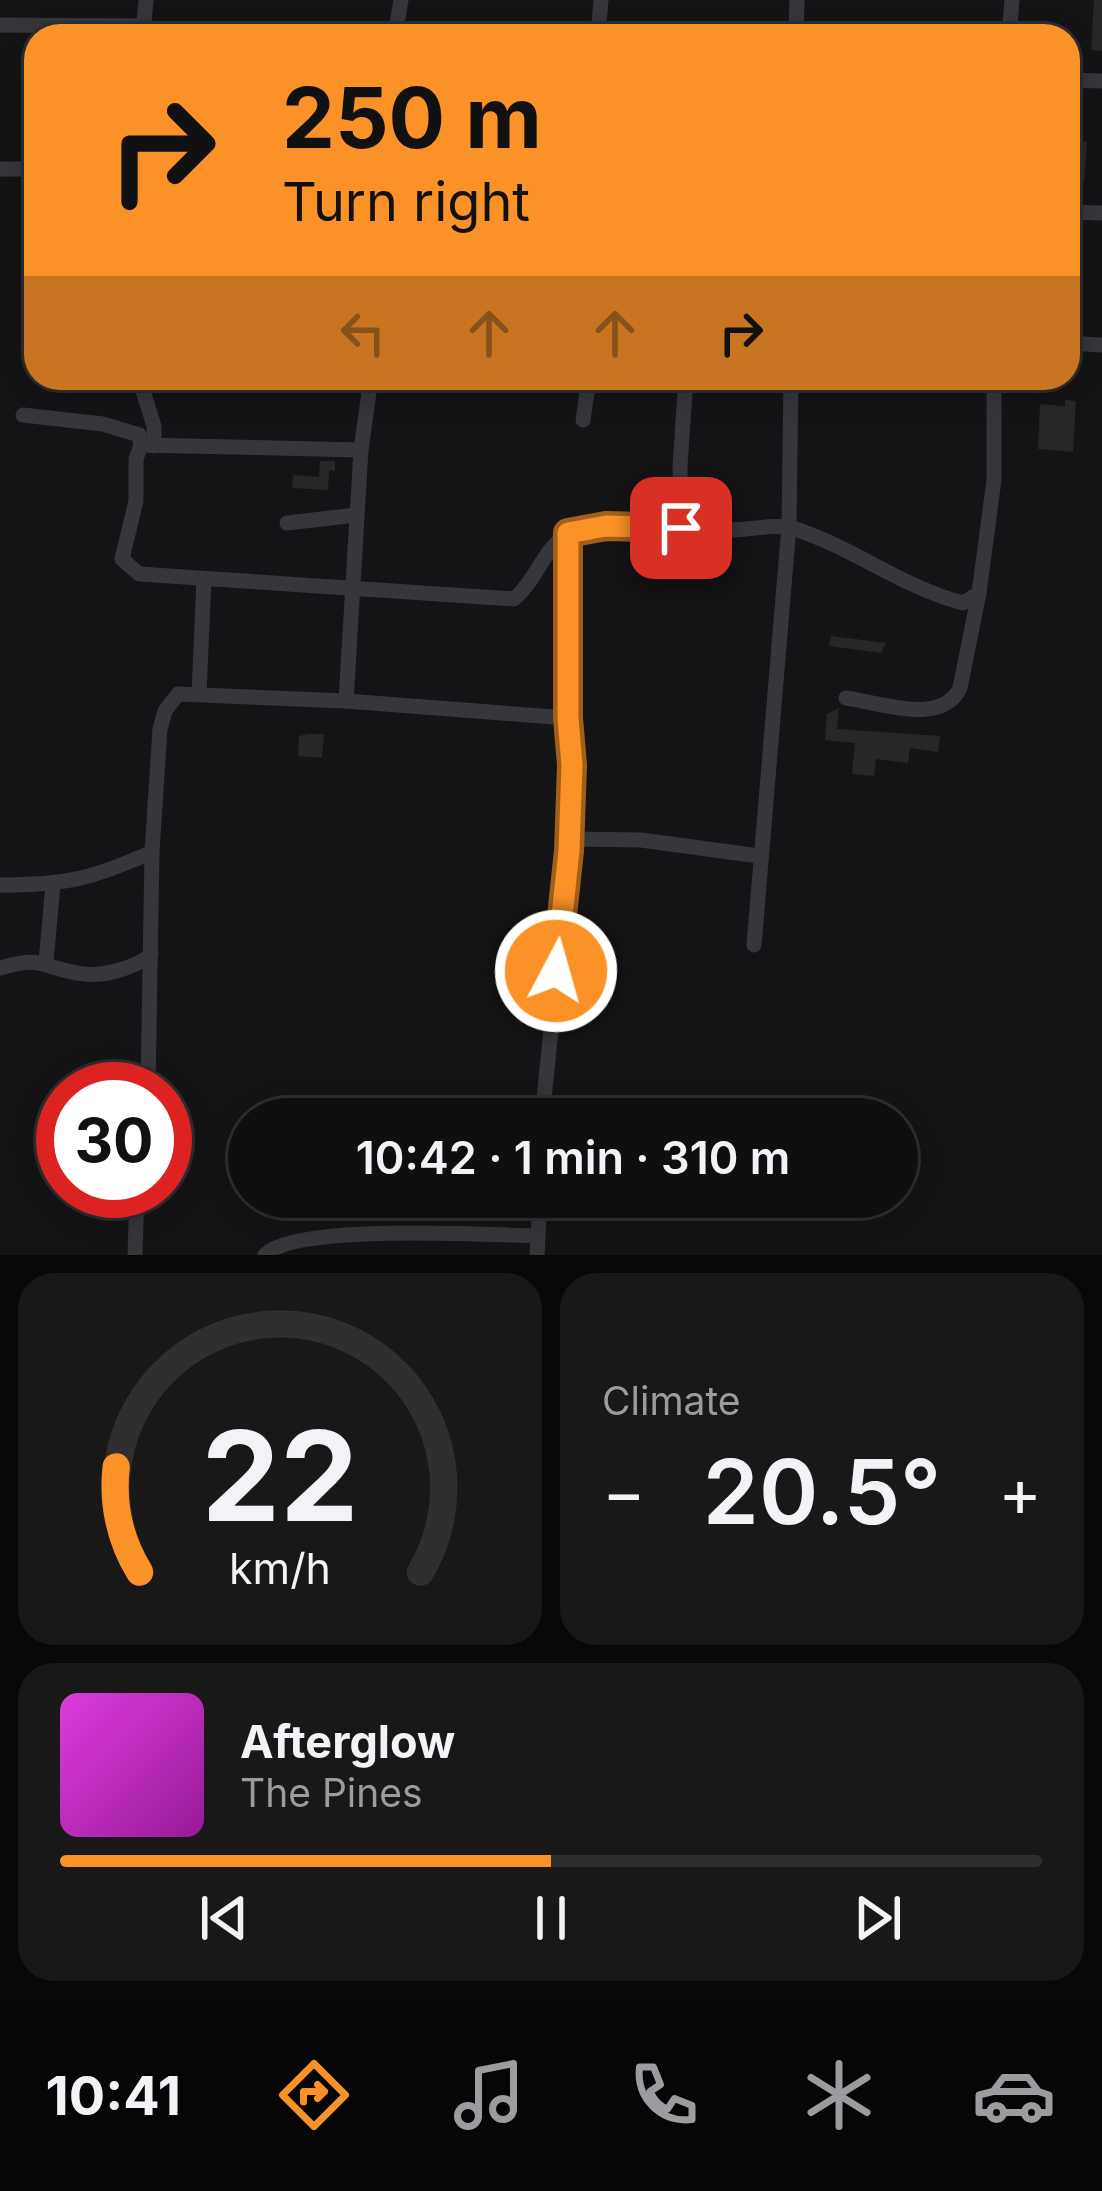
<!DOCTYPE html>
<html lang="en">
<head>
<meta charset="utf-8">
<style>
	body { margin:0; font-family:Inter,sans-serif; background:#181819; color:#f1f3f6; height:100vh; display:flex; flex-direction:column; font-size:45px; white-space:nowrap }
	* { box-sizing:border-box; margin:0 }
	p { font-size:39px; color:#9b9c9f }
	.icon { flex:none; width:66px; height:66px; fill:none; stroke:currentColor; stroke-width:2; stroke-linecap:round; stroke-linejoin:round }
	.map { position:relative; height:1255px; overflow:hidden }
	.details { display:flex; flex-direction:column; gap:18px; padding:18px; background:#080809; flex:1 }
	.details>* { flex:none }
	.top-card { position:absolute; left:24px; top:24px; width:1056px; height:366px; border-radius:36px; box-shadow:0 6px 30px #0003,0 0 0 3px #2f2f30; background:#fa9228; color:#111; overflow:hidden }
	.speed { position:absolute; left:36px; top:1062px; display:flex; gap:24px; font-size:60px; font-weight:700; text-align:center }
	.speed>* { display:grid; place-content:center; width:156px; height:156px; border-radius:50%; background:#0f0f10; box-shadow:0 6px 30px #0003,0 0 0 3px #2f2f30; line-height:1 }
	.speed .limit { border:18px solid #d22; background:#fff; color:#111 }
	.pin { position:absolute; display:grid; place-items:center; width:102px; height:102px; color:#fff; margin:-51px; border-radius:24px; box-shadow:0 6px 18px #0006 }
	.me { position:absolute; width:132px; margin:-66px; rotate:6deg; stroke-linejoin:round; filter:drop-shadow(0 0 9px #0008) }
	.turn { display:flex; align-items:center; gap:42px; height:252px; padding:0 60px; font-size:54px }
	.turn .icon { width:156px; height:156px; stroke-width:2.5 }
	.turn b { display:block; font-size:84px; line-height:102px }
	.lanes { display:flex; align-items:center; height:114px; padding:0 60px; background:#0003; justify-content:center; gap:60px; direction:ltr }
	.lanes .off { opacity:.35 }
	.big { font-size:90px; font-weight:600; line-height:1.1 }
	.details .card { flex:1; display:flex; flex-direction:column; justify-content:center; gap:18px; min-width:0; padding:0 42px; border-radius:36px; background:#181819 }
	.details .dial { align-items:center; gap:0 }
	.dial svg { height:312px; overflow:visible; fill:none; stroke:#2f2f30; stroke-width:7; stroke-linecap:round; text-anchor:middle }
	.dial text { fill:#f1f3f6; stroke:none }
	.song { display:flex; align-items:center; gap:36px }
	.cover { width:144px; height:144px; border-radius:18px; background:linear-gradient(135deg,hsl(300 70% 55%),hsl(300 70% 35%)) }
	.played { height:12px; border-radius:6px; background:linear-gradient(90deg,#fa9228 50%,#2f2f30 50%) }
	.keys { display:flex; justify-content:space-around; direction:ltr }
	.heat { display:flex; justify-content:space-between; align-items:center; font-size:66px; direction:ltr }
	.details .tiles { flex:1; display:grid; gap:18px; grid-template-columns:1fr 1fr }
	.card:last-child { grid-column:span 2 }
	.trip { position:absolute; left:228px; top:1098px; width:690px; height:120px; border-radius:60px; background:#0f0f10; box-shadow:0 6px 30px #0003,0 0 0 3px #2f2f30; font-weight:600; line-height:120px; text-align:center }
	.tab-bar { display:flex; height:192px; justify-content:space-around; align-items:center; background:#060606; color:#9b9c9f }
	.tab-bar .icon { width:84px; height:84px }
	.tab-bar .active { color:#fa9228 }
	.tab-bar b { font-size:54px; color:#f1f3f6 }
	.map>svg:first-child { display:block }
</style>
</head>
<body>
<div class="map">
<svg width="1102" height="1255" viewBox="0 0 1102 1255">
	<rect width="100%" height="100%" fill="#141416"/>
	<!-- building -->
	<g fill="#27272a">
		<path d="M1094,0H1102V51L1091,50Z"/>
		<path d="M1068,141L1087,142L1084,182L1072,181L1074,162L1068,161Z"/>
		<path d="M1065,400L1076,401L1073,452L1038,449L1040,404L1065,406Z"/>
		<path d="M320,461H335V471L329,470L328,490L292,488L293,475L319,477Z"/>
		<path d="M831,636L886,643L881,653L829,646Z"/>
		<path d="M839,708L837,729L940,736L938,752L910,748L908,763L876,759L874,776L852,774L855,743L825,740L827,714Z"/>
		<path d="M308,734H324L322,758L298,756L299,736Z"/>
	</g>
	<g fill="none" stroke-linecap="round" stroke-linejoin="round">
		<!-- minor -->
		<g stroke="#35373b" stroke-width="15">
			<path d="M0,25L141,26L170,36"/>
			<path d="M143,33L146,0"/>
			<path d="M395,36L401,0"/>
			<path d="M598,36L601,0"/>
			<path d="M796,36L797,0"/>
			<path d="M1009,36L1012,0"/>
			<path d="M1068,80L1102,81"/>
			<path d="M0,169H36"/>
			<path d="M1068,212L1102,213"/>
			<path d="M1068,343L1102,345"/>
			<path d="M139,378L154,426V446"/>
			<path d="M23,415L103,424L139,435L141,445"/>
			<path d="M583,420L589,378"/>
			<path d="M361,450L141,445L136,459V501L122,559L139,574L514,599C535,582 543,550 566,535C596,516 691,530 730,530C751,530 776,523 795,529C854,548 902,587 963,603L979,593"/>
			<path d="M287,523L356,515"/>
			<path d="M681,528L680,466L686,378"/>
			<path d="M199,694L204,579"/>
			<path d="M846,698C881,703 942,726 960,688L979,593L994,480V378"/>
			<path d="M346,701L361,450L371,378"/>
			<path d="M569,839L641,840L759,856"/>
			<path d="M0,885C65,885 92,879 152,852"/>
			<path d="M754,945L789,526L791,378"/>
			<path d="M46,962L53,884"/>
			<path d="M0,968C44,955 39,967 77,973C101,978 132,969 151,955"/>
			<path d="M148,1089L152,852L160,729L165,711L178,694L346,701L567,718"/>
			<path d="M360,1114L542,1102L721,1119"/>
			<path d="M542,1119L569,851L572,765L567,718L568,534"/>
			<path d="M135,1255L137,1191"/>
			<path d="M265,1255C295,1223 487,1235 538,1236"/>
			<path d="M537,1255L540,1197"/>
		</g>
	</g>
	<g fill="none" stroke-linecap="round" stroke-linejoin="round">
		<defs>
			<path id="route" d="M556,971L569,851L572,765L568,718V533L606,526L681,528"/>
		</defs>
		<!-- route casing -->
		<use href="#route" stroke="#a25f1a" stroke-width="30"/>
		<!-- route -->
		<use href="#route" stroke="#fa9228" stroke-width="21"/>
	</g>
</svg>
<div class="speed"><div class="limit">30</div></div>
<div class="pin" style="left:681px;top:528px;background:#d93025"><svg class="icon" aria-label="arrive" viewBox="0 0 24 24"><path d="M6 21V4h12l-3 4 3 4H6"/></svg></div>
<svg class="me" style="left:556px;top:971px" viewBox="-20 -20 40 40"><circle r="17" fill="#fa9228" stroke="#fff" stroke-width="3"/><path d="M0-11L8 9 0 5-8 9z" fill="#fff"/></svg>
<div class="trip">10:42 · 1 min · 310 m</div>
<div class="top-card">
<div class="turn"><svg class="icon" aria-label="right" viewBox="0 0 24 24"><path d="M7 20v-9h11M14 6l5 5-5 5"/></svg><div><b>250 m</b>Turn right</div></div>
<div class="lanes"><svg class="icon off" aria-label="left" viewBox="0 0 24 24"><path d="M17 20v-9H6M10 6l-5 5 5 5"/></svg><svg class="icon off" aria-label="ahead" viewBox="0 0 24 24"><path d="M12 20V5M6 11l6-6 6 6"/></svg><svg class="icon off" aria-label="ahead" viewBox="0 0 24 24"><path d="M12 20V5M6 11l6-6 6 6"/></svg><svg class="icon" aria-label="right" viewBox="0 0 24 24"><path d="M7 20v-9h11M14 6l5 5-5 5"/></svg></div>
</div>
</div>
<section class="details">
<div class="tiles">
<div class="card dial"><svg viewBox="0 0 100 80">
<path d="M14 69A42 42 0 1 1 86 69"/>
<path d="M14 69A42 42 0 0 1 8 42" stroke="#fa9228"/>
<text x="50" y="56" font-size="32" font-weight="700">22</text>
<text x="50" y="72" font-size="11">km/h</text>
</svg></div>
<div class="card"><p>Climate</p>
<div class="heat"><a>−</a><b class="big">20.5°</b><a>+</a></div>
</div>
<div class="card">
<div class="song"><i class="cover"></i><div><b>Afterglow</b><p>The Pines</p></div></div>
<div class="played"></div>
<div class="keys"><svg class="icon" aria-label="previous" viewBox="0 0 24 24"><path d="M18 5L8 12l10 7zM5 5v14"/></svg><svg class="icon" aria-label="pause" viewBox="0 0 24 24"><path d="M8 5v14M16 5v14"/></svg><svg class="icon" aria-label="next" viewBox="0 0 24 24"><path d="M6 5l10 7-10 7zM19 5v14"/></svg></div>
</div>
</div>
</section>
<nav class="tab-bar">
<b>10:41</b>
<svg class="icon active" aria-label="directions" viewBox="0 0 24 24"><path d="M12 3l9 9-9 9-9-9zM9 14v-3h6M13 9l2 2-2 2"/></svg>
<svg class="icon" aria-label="music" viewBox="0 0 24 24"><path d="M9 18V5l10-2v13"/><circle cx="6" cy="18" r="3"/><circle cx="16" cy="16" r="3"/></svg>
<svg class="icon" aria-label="phone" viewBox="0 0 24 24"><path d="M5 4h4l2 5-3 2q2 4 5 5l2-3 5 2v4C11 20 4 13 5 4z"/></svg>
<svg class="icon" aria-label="climate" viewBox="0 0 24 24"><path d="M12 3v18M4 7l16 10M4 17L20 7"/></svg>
<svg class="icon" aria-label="car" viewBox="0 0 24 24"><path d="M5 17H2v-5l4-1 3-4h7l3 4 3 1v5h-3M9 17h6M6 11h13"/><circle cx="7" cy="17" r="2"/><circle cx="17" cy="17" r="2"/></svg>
</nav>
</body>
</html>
